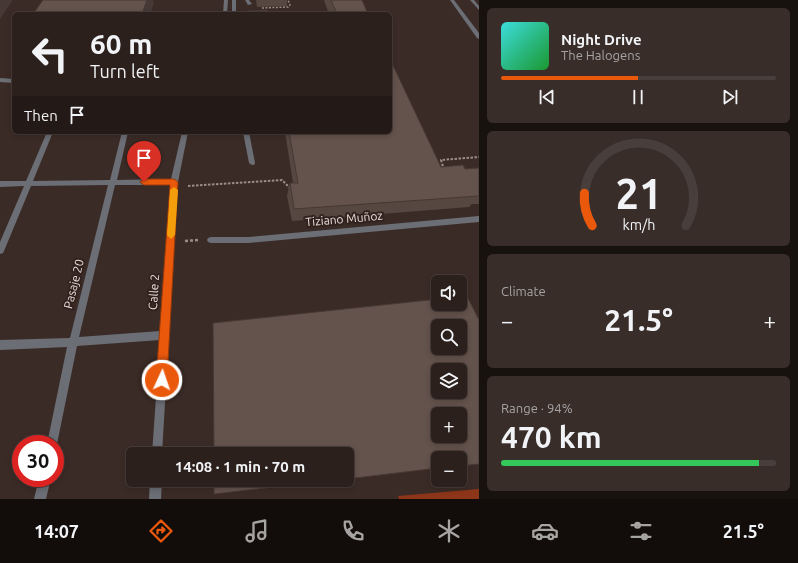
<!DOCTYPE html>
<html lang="en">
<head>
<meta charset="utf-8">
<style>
	body { margin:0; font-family:Ubuntu,sans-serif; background:#382d29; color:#f1f3f6; height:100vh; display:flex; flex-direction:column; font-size:15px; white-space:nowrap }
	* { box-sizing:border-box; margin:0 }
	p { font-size:13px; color:#a6a3a3 }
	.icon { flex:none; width:22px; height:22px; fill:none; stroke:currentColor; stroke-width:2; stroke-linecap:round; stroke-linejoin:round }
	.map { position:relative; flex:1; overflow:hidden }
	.details { display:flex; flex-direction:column; gap:8px; padding:8px; background:#18120f; width:319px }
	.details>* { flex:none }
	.top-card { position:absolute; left:12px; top:12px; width:380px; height:122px; border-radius:6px; box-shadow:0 2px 6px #0003,0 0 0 1px #483e3b; background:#2c201c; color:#f1f3f6; overflow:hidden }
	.controls { position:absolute; left:431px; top:275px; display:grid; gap:8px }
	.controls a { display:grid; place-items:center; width:36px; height:36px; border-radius:6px; background:#2c201c; box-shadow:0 2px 6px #0003,0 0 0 1px #483e3b; font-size:20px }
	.speed { position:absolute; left:12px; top:435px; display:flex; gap:8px; font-size:20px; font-weight:700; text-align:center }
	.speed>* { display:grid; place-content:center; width:52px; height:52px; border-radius:50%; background:#2c201c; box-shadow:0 2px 6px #0003,0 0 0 1px #483e3b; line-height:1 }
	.speed .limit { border:6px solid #d22; background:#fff; color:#111 }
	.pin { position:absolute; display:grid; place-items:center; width:34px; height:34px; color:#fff; margin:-41px -17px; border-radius:50% 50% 50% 0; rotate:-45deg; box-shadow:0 0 4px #0007 }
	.pin .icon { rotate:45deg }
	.me { position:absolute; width:44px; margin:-22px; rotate:3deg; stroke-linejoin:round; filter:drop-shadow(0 0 3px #0008) }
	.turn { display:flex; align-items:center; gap:14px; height:84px; padding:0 12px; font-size:18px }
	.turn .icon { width:52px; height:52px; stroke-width:2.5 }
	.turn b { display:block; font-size:28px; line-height:34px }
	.then { display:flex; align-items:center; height:38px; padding:0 12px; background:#0003; gap:8px; font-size:15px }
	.big { font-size:30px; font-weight:700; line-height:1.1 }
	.details .card { flex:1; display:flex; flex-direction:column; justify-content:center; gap:6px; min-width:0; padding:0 14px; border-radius:6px; background:#382d29 }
	.details .dial { align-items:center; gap:0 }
	.dial svg { height:104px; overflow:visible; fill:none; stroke:#483e3b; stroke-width:7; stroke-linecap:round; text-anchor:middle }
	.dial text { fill:#f1f3f6; stroke:none }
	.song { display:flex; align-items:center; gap:12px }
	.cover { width:48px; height:48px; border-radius:6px; background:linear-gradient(135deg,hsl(180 70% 55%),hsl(130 70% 35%)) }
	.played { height:4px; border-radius:2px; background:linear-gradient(90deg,#ea580c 50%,#483e3b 50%) }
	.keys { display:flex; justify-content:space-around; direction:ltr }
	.heat { display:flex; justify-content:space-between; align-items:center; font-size:22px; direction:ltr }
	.charge { height:6px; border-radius:3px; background:linear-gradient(90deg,#34c759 94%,#483e3b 0) }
	.trip { position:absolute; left:126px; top:447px; width:228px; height:40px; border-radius:6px; background:#2c201c; box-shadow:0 2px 6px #0003,0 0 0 1px #483e3b; font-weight:700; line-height:40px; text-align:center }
	.menu { display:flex; height:64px; justify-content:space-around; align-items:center; background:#120d0b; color:#a6a3a3 }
	.menu .icon { width:28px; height:28px }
	.menu .selected { color:#ea580c }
	.menu b { font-size:18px; color:#f1f3f6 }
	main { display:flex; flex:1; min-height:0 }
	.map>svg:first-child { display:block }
</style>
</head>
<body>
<main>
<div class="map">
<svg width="479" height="499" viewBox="0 0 479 499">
	<rect width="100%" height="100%" fill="#3b2b26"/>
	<!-- green -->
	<path fill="#8d3518" d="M479,489V499H399L398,496Z"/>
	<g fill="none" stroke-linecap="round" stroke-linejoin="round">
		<!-- path-far2 -->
		<path stroke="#9a8d89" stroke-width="1.5" stroke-dasharray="2 1.5" stroke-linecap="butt" d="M262,8L288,7L290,5L288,0"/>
		<!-- path-far1 -->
		<g stroke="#9a8d89" stroke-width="2" stroke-dasharray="2.5 1.5" stroke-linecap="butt">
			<path d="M444,170L441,160L479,157"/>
			<path d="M188,186L282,180L290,188"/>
		</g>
		<!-- path -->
		<path stroke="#9a8d89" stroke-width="2.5" stroke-dasharray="3 2" stroke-linecap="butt" d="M185,241L198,240"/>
		<!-- lane -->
		<g fill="#6b6e75" fill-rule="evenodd">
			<path d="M224,0H228L227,14H223Z"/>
			<rect x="232" y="0" width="4" height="14"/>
			<path d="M245,0H249L252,4L248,5Z"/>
			<path d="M450,0H454L479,33V39L477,38Z"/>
			<path d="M470,0H474L479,6V10Z"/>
			<path d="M243,132H249L255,163L254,165H252L249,163Z"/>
		</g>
		<!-- street -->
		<g fill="#6b6e75" fill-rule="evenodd">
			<path d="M0,78L14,79V83L0,82Z"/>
			<path d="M47,132H53L33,181L110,180L122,132H128L117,180L171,179L182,132H188L178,182L162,454H152L160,340L77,346L57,444L55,448V444H47L67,347L0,350V340L70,338L108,185L31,186L4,251L3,253L0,254V242L24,186L0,187V181H26ZM115,185H170L160,331L79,337Z"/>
			<path d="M479,216V222L249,243H211L208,242L207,240L208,238L211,237H249Z"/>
			<path d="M39,478H51L46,499H34Z"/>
			<path d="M150,480H162L161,499H149Z"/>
		</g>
	</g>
	<!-- wall -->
	<g fill="#564741">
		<path d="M256,0H287V6L257,7Z"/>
		<path d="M324,0H362L368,14H329Z"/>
		<path d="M285,132H390L441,167L465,169L479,168V204H472L469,207L292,221L287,196L290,183H293Z"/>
	</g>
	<!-- shaded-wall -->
	<g fill="#463935">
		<path d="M0,0H12V1L0,19Z"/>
		<path d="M147,0H153L154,3L150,14H142Z"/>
	</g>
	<!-- building -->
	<g fill="#64524c" stroke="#463935" fill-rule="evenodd">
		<path d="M43,0H147L142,14H33Z"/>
		<path d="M331,0H362L368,14H337Z"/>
		<path d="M267,10L268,14H248L247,11Z"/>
		<path d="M390,59L441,167L463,165L465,169L479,168V196L294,209L290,183H298L289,132H390Z"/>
		<path d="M467,296L479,320V464L460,466V458H438V468L347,479V454H214L213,323L438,299V304H460V297ZM438,326H460V348H438ZM438,370H460V392H438ZM438,414H460V436H438Z"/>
		<path d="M214,480H336L214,494Z"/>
	</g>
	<!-- route -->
	<path fill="#ea580c" stroke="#983908" d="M144,179H174L178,182L167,380L166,384L162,385L158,384L156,380L170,185H144L140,182Z"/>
	<!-- slow -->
	<path fill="#f59e0b" d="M174,187L178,190L175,235L171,239L167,235L170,190Z"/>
	<g text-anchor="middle" stroke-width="4" stroke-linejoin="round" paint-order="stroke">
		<!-- street labels -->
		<g font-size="12" fill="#eadfdc" stroke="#31221d">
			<text transform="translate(344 219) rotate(-5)" y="4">Tiziano Muñoz</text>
			<text transform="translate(74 284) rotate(-76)" y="4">Pasaje 20</text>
			<text transform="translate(154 292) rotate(-86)" y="4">Calle 2</text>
		</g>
	</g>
</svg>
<div class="controls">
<a><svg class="icon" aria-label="sound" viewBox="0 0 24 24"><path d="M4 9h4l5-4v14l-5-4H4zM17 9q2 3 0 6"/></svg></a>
<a><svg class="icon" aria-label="search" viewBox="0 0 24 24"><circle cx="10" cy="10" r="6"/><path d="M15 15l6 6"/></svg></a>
<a><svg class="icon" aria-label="layers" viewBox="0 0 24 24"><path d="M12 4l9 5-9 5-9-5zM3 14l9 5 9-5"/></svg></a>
<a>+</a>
<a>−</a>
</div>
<div class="speed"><div class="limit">30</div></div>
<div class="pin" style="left:144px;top:182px;background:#d93025"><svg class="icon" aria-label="arrive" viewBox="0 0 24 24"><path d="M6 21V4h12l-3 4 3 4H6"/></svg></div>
<svg class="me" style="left:162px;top:380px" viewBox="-20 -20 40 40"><circle r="17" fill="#ea580c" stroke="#fff" stroke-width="3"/><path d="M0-11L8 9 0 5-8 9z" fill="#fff"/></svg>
<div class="trip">14:08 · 1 min · 70 m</div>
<div class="top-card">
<div class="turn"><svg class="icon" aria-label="left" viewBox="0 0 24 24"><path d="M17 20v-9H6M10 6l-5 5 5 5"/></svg><div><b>60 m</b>Turn left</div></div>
<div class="then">Then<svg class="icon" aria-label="arrive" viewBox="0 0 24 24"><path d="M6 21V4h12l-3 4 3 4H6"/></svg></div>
</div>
</div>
<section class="details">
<div class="card">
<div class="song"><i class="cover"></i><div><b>Night Drive</b><p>The Halogens</p></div></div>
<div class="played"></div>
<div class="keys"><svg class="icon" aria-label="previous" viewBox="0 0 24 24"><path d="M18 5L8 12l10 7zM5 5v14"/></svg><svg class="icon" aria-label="pause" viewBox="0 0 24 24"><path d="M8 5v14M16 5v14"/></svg><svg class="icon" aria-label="next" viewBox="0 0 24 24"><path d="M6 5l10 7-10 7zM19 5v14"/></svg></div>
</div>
<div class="card dial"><svg viewBox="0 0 100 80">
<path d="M14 69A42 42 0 1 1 86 69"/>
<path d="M14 69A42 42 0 0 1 8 44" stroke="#ea580c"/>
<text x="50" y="56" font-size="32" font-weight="700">21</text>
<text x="50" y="72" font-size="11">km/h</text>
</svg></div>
<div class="card"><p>Climate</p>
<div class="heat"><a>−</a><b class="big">21.5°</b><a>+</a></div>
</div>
<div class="card"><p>Range · 94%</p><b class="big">470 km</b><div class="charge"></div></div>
</section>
</main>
<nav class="menu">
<b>14:07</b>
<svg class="icon selected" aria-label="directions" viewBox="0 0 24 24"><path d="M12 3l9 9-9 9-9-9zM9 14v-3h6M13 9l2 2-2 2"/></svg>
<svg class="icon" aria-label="music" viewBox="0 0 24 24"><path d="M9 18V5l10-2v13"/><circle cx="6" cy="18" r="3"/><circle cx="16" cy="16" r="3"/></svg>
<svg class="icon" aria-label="phone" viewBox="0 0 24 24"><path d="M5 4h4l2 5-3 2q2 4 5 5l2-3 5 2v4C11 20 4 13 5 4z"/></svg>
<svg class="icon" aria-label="climate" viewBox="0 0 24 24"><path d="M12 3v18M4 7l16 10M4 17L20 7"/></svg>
<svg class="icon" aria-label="car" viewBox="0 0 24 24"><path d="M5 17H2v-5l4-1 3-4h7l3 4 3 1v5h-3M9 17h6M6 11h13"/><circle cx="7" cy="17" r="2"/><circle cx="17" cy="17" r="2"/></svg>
<svg class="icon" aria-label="filters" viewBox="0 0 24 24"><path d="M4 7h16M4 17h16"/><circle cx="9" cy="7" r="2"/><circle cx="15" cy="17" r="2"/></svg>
<b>21.5°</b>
</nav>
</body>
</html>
